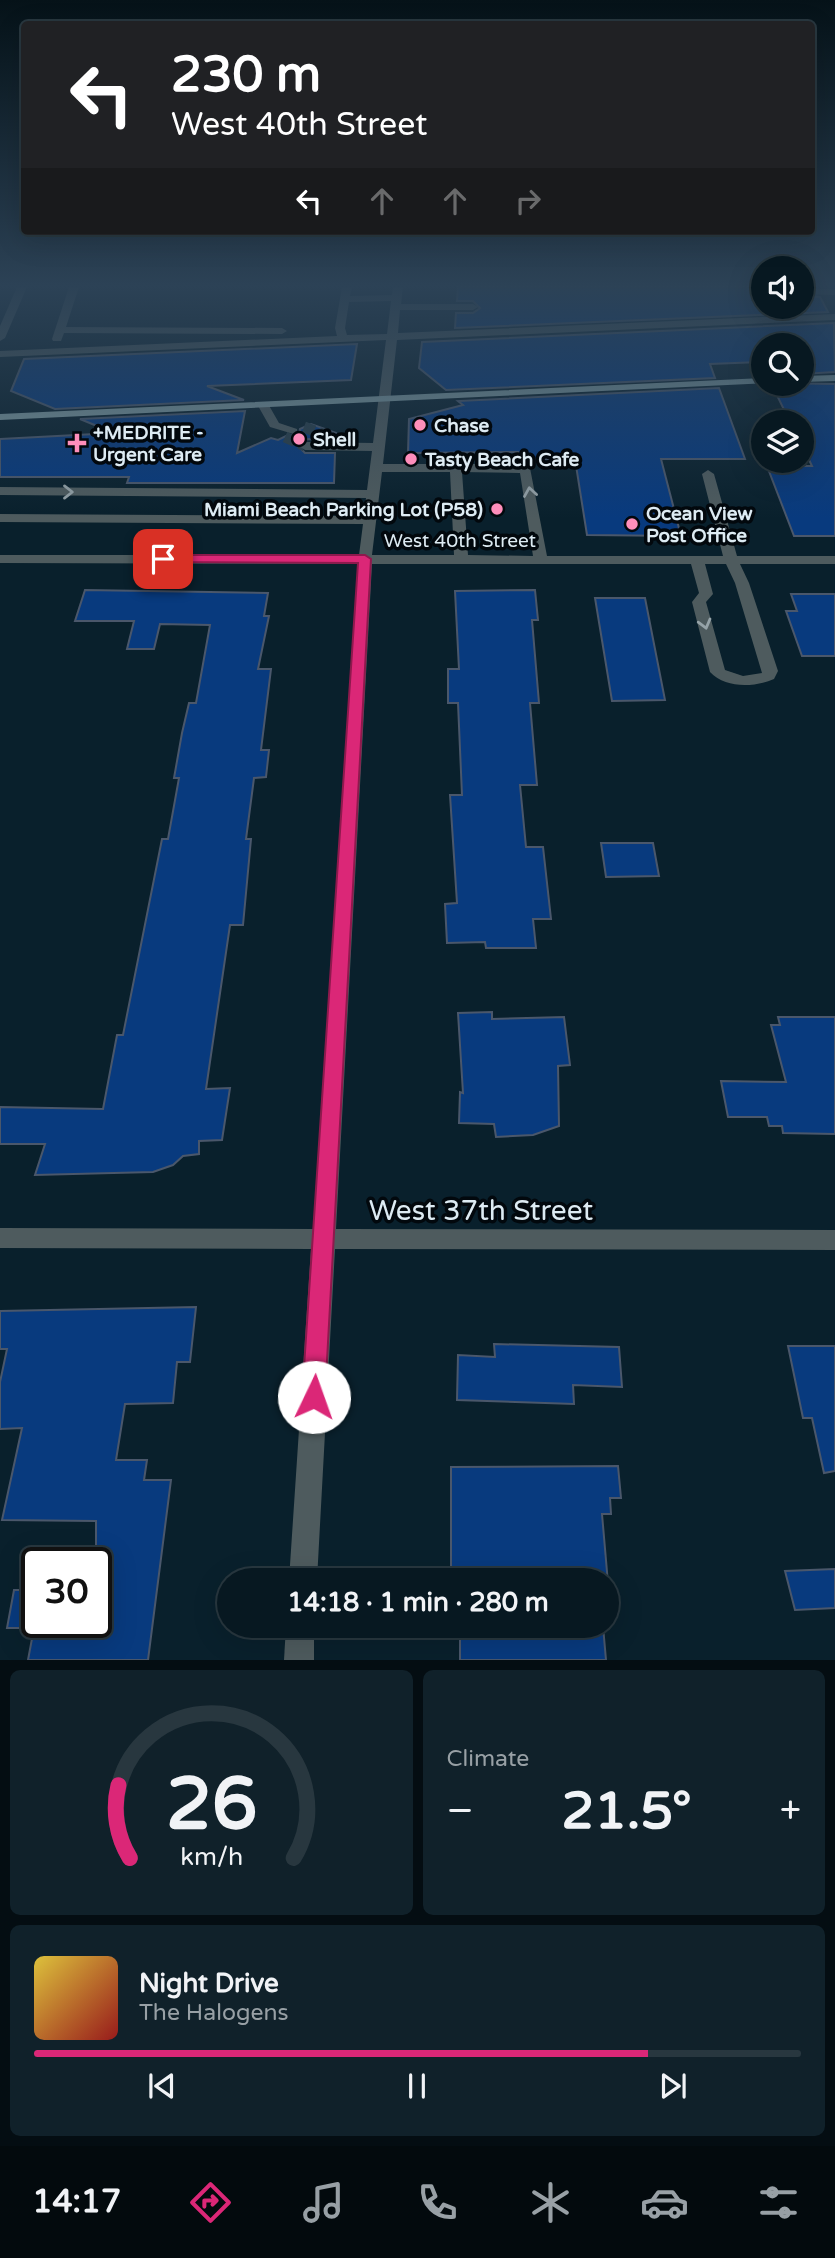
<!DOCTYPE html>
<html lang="en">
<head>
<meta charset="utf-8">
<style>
	body { margin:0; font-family:"Varela Round",sans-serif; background:#10212a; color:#f1f3f6; height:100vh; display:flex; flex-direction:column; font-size:26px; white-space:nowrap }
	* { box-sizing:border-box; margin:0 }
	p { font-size:23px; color:#98a0a5 }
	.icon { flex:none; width:38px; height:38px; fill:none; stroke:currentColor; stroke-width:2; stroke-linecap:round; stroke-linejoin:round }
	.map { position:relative; height:1660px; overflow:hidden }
	.side { display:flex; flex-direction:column; gap:10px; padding:10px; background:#040d12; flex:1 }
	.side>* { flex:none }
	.top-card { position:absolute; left:21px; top:21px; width:794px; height:214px; border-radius:7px; box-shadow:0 7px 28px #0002,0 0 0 2px #28373f; background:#202124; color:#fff; overflow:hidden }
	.controls { position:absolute; left:751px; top:256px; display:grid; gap:14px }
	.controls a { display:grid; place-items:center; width:63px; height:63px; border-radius:50%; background:#071821; box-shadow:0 7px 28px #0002,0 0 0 2px #28373f; font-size:35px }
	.speed { position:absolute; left:21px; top:1547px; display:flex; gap:14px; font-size:35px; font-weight:700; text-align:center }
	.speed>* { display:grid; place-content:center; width:91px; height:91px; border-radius:50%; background:#071821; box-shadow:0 7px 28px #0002,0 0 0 2px #28373f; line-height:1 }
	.speed .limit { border:4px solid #111; border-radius:10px; background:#fff; color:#111 }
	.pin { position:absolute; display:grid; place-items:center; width:60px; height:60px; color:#fff; margin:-30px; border-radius:14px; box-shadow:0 4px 10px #0006 }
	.me { position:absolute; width:77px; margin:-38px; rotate:3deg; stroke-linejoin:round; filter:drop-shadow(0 0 5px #0008) }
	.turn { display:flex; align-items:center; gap:24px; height:147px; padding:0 35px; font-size:32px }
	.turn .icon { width:91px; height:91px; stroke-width:2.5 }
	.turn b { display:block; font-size:49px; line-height:60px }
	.lanes { display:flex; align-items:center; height:66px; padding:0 35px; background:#0003; justify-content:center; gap:35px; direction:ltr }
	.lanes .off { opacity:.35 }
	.big { font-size:52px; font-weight:700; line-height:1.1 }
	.side .widget { flex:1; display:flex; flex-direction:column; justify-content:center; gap:10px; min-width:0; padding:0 24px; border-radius:10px; background:#10212a }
	.side .dial { align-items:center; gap:0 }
	.dial svg { height:182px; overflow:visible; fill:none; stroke:#28373f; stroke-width:7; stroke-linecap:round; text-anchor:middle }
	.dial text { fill:#f1f3f6; stroke:none }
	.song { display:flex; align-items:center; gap:21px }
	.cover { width:84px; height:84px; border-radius:10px; background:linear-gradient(135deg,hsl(50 70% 55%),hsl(0 70% 35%)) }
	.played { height:7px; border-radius:4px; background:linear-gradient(90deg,#db2777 80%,#28373f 80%) }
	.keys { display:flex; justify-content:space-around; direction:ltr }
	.heat { display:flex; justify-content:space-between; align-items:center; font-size:38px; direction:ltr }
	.side .tiles { flex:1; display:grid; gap:10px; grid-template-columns:1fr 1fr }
	.widget:last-child { grid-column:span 2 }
	.trip { position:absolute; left:217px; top:1568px; width:402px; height:70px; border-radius:35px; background:#071821; box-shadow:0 7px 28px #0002,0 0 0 2px #28373f; font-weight:700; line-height:70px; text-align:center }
	.dock { display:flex; height:112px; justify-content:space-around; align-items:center; background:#030a0d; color:#98a0a5 }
	.dock .icon { width:49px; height:49px }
	.dock .selected { color:#db2777 }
	.dock b { font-size:32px; color:#f1f3f6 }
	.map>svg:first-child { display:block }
</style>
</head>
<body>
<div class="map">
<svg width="835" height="1660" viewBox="0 0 835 1660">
	<rect width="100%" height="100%" fill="#09202c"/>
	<!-- building -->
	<g fill="#083a7e" stroke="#4a576b" stroke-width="2">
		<path d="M458,287H763V306H802V296L820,297L828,312L455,328L456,313H473L480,308L473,301H457Z"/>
		<path d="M834,323L835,372L802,374V345H763V368L760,362L710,364L715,378L446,390L419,368L422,342Z"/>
		<path d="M357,344L351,380L207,386L244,400L55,409L11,391L24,359Z"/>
		<path d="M771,383L835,384V536H794L767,466H812L802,445V422H790Z"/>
		<path d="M719,388L745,459H661L681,536L587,535L575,459H519L518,452L408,453L409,419L463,405L458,401Z"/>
		<path d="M245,411L237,453L271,438L278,440L288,435L299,437L300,429L311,424L336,433V440L305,439L297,445L305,453H335L334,483H127L129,477H0V439L114,433L80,419Z"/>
		<path d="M85,590L268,593L264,616H269L258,669H271L261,750H269L266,777L254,778L246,839H251L243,925H230L206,1089L230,1088L222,1140L199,1141V1154L183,1156L173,1165L153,1172L35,1175L45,1144H0V1107L103,1109L117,1035H123L162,839H168L179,778H174L182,733L189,703H196L210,625L160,624L154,649H127L134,621H75Z"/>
		<path d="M535,590L538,620H532L539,703H530L537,785H520L526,847H543L551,919H533L536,948H486L485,942L447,943L445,904L457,903L450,795H462L458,703H448V669H459L455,591Z"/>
		<path d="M791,594H835V656H802L786,611H797Z"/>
		<path d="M595,598H645L665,700L612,701Z"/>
		<path d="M601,843H653L659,876L606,877Z"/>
		<path d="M492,1012V1019L564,1017L570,1065L558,1066L559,1126L533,1135L496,1137L494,1124L459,1123L460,1092L463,1093L458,1013Z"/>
		<path d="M778,1017H835V1134L783,1133L782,1126H769L767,1117H728L721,1081L786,1082L771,1025H780Z"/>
		<path d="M196,1307L190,1362H177L173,1403L125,1404L116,1460H147L144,1480H171L148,1660H28L34,1628H7L14,1590H37V1622H96V1521L2,1520L22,1428L0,1429V1382L7,1349H0V1311Z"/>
		<path d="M494,1344L619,1347L622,1387L573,1385L574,1404L457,1400L458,1355L495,1357Z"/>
		<path d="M788,1346H835V1471L824,1473L812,1418H803Z"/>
		<path d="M618,1466L621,1498H610L611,1514H602L609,1595L607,1580H451V1467Z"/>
		<path d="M835,1569V1608L795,1610L785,1571Z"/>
		<path d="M460,1626H603L606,1660H460Z"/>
	</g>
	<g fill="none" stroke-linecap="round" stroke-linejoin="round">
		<!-- minor-tunnel -->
		<g stroke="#293e4a" stroke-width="11" stroke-dasharray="11 5" stroke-linecap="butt">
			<path d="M304,427L325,435"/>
			<path d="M285,437L305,446"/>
		</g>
		<!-- minor -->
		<g fill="#4e5b5e" fill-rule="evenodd">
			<path d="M17,287H27L5,338L0,341V326Z"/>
			<path d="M69,287H79L66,327L282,328L287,331L282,334L64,333L61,341H53L52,339Z"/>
			<path d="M342,287H352L350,296L392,295L393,287H403L401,304H473L478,307L473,310H400L398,333L835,314V320L397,340L383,464H519L530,468L547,556H723L702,474L708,470L714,474L737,556H835V564H740L749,583L778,671L774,679C755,687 726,689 710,672L692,602L699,593L691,564H372L336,1229L835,1230V1250L335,1249L317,1580H289L311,1249L0,1248V1228L313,1229L358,564L0,563V555H359L363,524L0,522V514L364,516L366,498L0,495V487L367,490L372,451L305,450L299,446L305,442L373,443L386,340L0,357V351L337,336L335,328ZM391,301L387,334L347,335L345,328L349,302ZM382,472H450L454,555H372ZM462,472L520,473L533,556L468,555ZM705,564H726L735,583L762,673L743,676L725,670L706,602L713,594Z"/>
			<path d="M835,289V295L802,294L804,289Z"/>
			<path d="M259,402H267L279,423L297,429V435L270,427L257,404Z"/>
			<path d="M286,1626H314V1660H284Z"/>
		</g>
		<!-- major -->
		<g fill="#7f9a9f" fill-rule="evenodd">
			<path d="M835,375V381L802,382V376Z"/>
			<path d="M763,378V383H767L0,420V414Z"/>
		</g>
	</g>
	<!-- one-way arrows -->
	<defs><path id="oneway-chevron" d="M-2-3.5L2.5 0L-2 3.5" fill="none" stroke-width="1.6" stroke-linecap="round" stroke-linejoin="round" transform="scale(1.75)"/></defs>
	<g stroke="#96a3a8">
		<use href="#oneway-chevron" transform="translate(68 492)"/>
		<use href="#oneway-chevron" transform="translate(530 492) rotate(-99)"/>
		<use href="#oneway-chevron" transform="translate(705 624) rotate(75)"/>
	</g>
	<!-- sky -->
	<linearGradient id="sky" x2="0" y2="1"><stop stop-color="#051218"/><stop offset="0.55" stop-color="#2c4256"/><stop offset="1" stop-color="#2c4256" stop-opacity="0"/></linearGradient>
	<rect width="835" height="519" fill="url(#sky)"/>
	<!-- route -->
	<path fill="#db2777" stroke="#8e194d" stroke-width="2" d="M163,555H365L371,559L325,1397L322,1405L314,1408L305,1405L302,1397L358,563L158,562V556Z"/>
	<!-- markers -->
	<g fill="#fe8ebb" stroke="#02080d" stroke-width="2.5">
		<circle cx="420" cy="425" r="7"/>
		<circle cx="299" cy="439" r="7"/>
		<path d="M73.5 432.5h7v7h7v7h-7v7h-7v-7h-7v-7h7z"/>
		<circle cx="411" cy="459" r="7"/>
		<circle cx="497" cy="509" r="7"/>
		<circle cx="632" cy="524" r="7"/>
	</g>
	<g text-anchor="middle" stroke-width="7" stroke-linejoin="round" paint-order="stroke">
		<!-- far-poi labels -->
		<g font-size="19" font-weight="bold" fill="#ddebf3" stroke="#02080d" text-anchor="start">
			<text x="434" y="432">Chase</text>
			<text x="93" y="439">+MEDRITE -<tspan x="93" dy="22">Urgent Care</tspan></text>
			<text x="313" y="446">Shell</text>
			<text x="425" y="466">Tasty Beach Cafe</text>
			<text x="483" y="516" text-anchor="end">Miami Beach Parking Lot (P58)</text>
			<text x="646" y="520">Ocean View<tspan x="646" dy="22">Post Office</tspan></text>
		</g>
		<!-- far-street labels -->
		<g font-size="19" fill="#ddebf3" stroke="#02080d">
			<text x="460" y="547">West 40th Street</text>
		</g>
		<!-- near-street labels -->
		<g font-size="28" fill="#ddebf3" stroke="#02080d">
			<text x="481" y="1220">West 37th Street</text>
		</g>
	</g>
</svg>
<div class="controls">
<a><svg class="icon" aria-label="sound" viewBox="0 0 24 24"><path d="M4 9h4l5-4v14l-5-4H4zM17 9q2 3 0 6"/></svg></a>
<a><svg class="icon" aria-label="search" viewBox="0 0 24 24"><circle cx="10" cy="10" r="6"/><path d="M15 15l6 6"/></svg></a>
<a><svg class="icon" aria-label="layers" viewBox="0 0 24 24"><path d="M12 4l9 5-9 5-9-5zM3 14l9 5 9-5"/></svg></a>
</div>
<div class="speed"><div class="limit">30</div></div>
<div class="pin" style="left:163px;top:559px;background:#d93025"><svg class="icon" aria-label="arrive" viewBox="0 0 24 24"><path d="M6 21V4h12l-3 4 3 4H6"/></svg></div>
<svg class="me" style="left:314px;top:1397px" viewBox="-20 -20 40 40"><circle r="19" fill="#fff"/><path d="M0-13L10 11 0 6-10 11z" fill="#db2777"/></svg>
<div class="trip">14:18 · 1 min · 280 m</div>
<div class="top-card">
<div class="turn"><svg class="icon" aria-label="left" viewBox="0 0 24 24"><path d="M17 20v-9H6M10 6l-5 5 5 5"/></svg><div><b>230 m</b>West 40th Street</div></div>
<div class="lanes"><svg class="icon" aria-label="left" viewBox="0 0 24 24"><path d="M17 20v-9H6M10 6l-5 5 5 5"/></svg><svg class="icon off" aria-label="ahead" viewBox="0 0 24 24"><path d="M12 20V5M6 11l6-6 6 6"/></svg><svg class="icon off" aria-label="ahead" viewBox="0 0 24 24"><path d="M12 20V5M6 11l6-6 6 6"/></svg><svg class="icon off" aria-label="right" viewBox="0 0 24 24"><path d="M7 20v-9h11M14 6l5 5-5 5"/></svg></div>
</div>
</div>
<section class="side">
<div class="tiles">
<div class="widget dial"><svg viewBox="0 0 100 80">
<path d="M14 69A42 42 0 1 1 86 69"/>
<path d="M14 69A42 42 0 0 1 9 37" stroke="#db2777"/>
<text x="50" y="56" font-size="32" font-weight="700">26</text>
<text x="50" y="72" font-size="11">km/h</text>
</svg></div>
<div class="widget"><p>Climate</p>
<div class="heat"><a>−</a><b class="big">21.5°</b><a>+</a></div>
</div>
<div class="widget">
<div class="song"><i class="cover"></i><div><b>Night Drive</b><p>The Halogens</p></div></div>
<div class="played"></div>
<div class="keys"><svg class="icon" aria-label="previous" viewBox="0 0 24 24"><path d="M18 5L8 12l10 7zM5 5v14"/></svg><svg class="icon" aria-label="pause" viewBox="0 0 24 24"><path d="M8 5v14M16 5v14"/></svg><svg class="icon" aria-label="next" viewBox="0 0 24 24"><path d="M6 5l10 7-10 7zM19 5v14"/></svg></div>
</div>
</div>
</section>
<nav class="dock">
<b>14:17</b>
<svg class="icon selected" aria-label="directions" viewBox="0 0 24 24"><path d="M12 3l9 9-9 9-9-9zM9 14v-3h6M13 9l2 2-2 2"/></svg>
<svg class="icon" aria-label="music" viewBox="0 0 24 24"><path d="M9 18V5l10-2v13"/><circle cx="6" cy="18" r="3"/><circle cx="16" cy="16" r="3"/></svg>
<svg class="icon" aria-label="phone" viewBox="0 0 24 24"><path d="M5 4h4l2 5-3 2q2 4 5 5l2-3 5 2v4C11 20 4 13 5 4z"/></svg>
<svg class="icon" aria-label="climate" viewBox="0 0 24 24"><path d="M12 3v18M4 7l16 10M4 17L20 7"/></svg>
<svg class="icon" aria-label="car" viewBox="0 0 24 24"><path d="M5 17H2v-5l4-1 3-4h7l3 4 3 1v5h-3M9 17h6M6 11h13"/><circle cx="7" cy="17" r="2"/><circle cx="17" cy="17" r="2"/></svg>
<svg class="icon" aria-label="filters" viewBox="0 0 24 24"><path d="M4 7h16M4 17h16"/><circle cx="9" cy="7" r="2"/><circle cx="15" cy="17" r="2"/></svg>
</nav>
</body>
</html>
